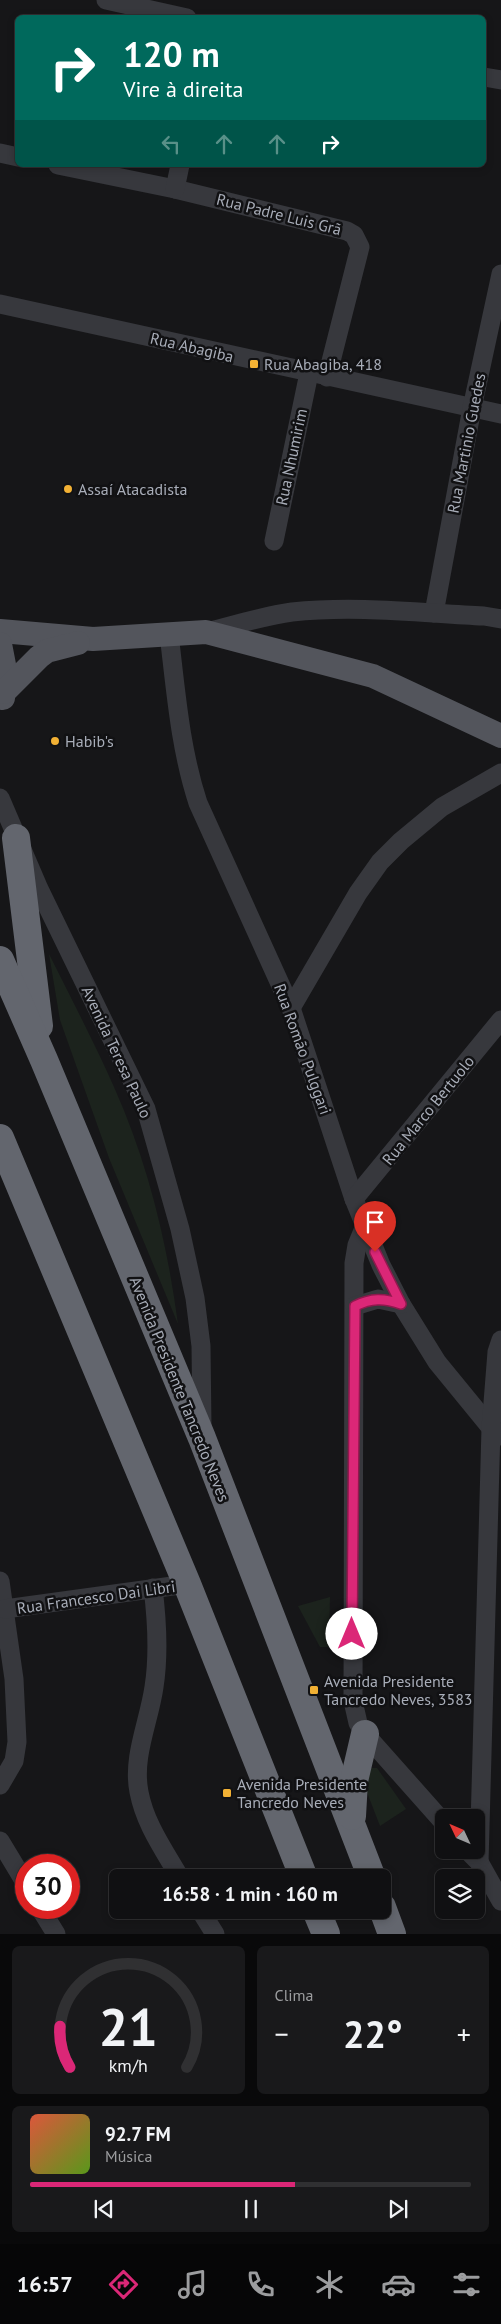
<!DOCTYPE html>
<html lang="pt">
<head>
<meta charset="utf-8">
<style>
	body { margin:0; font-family:"PT Sans",sans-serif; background:#19191b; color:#f1f3f6; height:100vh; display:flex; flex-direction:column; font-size:19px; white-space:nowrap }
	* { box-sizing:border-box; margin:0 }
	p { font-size:16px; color:#9c9d9f }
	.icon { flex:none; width:28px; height:28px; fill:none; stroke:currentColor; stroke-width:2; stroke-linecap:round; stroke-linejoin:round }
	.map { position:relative; height:1934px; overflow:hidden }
	.details { display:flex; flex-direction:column; gap:12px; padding:12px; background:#09090a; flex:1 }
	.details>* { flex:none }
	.banner { position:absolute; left:15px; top:15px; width:471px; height:152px; border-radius:8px; box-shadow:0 2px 8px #0003,0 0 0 1px #303032; background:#00695c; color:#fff; overflow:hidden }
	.needle { width:32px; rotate:314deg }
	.fabs { position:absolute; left:435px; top:1809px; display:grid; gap:10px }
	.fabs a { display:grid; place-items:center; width:50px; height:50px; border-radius:8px; background:#101012; box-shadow:0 2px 8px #0003,0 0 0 1px #303032; font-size:25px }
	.speed { position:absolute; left:15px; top:1854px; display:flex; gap:10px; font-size:25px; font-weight:700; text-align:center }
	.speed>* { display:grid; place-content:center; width:65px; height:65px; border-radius:50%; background:#101012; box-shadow:0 2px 8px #0003,0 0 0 1px #303032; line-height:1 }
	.speed .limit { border:8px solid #d22; background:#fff; color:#111 }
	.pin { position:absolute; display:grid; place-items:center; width:42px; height:42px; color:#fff; margin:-51px -21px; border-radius:50% 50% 50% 0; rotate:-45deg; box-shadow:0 0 5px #0007 }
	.pin .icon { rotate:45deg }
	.me { position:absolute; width:55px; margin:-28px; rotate:0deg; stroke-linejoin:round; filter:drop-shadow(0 0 4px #0008) }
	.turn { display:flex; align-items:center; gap:18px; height:105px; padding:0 25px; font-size:22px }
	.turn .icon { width:65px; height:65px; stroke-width:2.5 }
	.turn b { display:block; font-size:35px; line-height:42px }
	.lanes { display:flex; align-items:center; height:48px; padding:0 25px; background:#0003; justify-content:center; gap:25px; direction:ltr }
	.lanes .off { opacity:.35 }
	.big { font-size:38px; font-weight:700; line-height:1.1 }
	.details .card { flex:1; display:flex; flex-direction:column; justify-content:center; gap:8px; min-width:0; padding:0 18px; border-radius:8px; background:#19191b }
	.details .dial { align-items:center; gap:0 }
	.dial svg { height:130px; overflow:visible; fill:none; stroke:#303032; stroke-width:7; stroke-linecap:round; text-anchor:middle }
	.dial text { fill:#f1f3f6; stroke:none }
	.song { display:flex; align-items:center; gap:15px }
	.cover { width:60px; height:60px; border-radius:8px; background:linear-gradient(135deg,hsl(10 70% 55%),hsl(90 70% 35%)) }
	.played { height:5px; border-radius:2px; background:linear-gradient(90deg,#db2777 60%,#303032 60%) }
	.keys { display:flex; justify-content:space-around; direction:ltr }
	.heat { display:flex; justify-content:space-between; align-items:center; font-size:28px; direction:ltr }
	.details .tiles { flex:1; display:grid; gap:12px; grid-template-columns:1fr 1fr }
	.card:last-child { grid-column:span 2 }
	.trip { position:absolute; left:109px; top:1869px; width:282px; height:50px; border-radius:8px; background:#101012; box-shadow:0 2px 8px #0003,0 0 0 1px #303032; font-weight:700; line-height:50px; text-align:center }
	.tab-bar { display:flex; height:80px; justify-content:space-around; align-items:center; background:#060607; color:#9c9d9f }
	.tab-bar .icon { width:35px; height:35px }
	.tab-bar .active { color:#db2777 }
	.tab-bar b { font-size:22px; color:#f1f3f6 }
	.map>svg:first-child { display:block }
</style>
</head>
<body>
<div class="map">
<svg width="501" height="1934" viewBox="0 0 501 1934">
	<rect width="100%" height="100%" fill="#161618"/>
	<!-- green -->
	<g fill="#1c231d">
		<path d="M49,954C71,998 94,1042 114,1087C148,1163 167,1242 178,1324L109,1158L60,1020Z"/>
		<path d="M330,1597L329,1647H320L298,1606Z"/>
		<path d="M372,1768H377L406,1809L380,1826L363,1782L367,1770Z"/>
	</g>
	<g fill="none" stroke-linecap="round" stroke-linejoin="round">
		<!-- minor -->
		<g stroke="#37383d" stroke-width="19">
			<path d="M106,0L187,18"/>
			<path d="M484,77L501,80"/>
			<path d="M0,153L18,157"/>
			<path d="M58,165L175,189L347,231L354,235L360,247L327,377"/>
			<path d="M175,189L180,165"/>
			<path d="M0,304L501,414"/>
			<path d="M274,541L309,373"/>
			<path d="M434,613L472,408L501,274"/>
			<path d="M206,632C235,625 263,616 292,612C356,605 421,613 484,616L501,619"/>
			<path d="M169,634C176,692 180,748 198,803L291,1008L354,1199L381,1265L401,1304L437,1362L491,1428L501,1436"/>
			<path d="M0,798L39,889L146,1109L180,1229L195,1298L201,1346L202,1427"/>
			<path d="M291,1008L358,893L380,862L401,841L442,807L501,773"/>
			<path d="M354,1199L501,1020"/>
			<path d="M364,1228L357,1245L354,1263L353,1701L358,1723L365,1734L444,1823"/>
			<path d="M355,1306L378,1299L401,1304"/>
			<path d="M0,1581L14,1679L17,1742L14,1761L0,1785"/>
			<path d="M153,1588C157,1620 159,1655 154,1687C149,1722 132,1757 139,1792C145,1824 164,1850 180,1878"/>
			<path d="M5,1609L187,1584"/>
			<path d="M0,1841L26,1884"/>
			<path d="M471,1854L479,1862L501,1901"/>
			<path d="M479,1862L491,1428L497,1352L501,1340"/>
			<path d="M40,1908L56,1934"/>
			<path d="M200,1910L215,1934"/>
		</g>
		<!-- major -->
		<g stroke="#53555c" stroke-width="24">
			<path d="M0,631L93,639L206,632L373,676L501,736"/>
			<path d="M0,644L5,670L3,698"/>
			<path d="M4,692L39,657L47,651L78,643"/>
		</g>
		<!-- highway -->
		<g stroke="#63666e" stroke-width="28">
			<path d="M16,838L39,1026"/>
			<path d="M0,960L44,1060L202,1438L372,1878"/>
			<path d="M0,1138L187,1584L304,1878"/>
			<path d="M352,1816L354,1781L365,1734"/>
			<path d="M382,1907L392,1934"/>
			<path d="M316,1910L326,1934"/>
		</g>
	</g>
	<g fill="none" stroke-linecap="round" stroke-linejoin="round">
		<defs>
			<path id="route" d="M352,1634L355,1306C371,1298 384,1298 401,1304L375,1252"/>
		</defs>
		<!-- route casing -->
		<use href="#route" stroke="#8e194d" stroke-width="12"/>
		<!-- route -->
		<use href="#route" stroke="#db2777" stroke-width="9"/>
	</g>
	<!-- markers -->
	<g fill="#f2b134" stroke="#111113" stroke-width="2">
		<rect x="249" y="359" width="10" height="10" rx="2.5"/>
		<circle cx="68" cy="489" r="5"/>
		<circle cx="55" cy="741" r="5"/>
		<rect x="309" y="1685" width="10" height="10" rx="2.5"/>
		<rect x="222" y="1788" width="10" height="10" rx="2.5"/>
	</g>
	<g text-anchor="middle" stroke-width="5" stroke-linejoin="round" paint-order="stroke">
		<!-- street labels -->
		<g font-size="16" fill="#a8adb8" stroke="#111113">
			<text transform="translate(279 214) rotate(14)" y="6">Rua Padre Luis Grã</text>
			<text transform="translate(192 347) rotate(13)" y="6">Rua Abagiba</text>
			<text transform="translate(466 443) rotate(-79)" y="6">Rua Martinio Guedes</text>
			<text transform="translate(291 457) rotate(-78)" y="6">Rua Nhumirim</text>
			<text transform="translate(303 1049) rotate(70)" y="6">Rua Romão Pulggari</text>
			<text transform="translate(117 1052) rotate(65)" y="6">Avenida Teresa Paulo</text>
			<text transform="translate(428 1110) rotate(-51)" y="6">Rua Marco Bertuolo</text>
			<text transform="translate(180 1389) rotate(68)" y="6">Avenida Presidente Tancredo Neves</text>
			<text transform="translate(96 1597) rotate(-8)" y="6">Rua Francesco Dai Libri</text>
		</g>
		<!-- poi labels -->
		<g font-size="16" fill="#a8adb8" stroke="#111113" text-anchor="start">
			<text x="264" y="370">Rua Abagiba, 418</text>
			<text x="78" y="495">Assaí Atacadista</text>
			<text x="65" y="747">Habib's</text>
			<text x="324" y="1687">Avenida Presidente<tspan x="324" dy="18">Tancredo Neves, 3583</tspan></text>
			<text x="237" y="1790">Avenida Presidente<tspan x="237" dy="18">Tancredo Neves</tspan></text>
		</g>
	</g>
</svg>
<div class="fabs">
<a><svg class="needle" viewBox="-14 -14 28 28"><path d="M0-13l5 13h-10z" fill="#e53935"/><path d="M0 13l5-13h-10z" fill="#9c9d9f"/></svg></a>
<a><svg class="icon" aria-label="layers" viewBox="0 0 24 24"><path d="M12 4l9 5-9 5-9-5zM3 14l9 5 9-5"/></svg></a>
</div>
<div class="speed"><div class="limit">30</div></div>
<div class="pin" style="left:375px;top:1252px;background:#d93025"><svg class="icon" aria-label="arrive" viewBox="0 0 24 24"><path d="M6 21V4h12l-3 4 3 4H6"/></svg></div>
<svg class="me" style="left:352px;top:1634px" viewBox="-20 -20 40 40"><circle r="19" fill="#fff"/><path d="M0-13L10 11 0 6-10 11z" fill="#db2777"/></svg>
<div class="trip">16:58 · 1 min · 160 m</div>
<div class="banner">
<div class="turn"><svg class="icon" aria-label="right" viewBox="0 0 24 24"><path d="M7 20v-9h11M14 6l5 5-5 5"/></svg><div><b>120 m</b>Vire à direita</div></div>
<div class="lanes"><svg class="icon off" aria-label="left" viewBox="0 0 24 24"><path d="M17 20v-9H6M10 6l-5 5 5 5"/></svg><svg class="icon off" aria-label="ahead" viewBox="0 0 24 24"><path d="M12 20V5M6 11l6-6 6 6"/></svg><svg class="icon off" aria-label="ahead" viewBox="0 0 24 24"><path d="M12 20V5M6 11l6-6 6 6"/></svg><svg class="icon" aria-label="right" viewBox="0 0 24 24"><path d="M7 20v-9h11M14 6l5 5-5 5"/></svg></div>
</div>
</div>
<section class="details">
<div class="tiles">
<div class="card dial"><svg viewBox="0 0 100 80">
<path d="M14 69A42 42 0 1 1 86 69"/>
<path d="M14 69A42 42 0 0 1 8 44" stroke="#db2777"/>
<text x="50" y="56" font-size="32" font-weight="700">21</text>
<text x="50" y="72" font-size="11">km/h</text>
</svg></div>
<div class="card"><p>Clima</p>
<div class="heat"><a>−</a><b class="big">22°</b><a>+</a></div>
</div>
<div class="card">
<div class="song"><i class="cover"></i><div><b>92.7 FM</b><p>Música</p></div></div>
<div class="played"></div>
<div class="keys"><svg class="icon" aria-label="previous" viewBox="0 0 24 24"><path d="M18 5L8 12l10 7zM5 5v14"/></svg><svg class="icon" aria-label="pause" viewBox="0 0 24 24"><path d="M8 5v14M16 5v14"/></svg><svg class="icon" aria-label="next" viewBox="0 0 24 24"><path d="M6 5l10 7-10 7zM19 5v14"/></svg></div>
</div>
</div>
</section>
<nav class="tab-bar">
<b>16:57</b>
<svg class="icon active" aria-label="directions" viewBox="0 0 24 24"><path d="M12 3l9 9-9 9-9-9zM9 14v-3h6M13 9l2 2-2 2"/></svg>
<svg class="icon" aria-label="music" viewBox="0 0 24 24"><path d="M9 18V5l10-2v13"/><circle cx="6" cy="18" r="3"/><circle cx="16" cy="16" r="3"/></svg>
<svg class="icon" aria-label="phone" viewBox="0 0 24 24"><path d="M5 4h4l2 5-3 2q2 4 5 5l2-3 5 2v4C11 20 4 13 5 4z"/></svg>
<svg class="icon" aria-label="climate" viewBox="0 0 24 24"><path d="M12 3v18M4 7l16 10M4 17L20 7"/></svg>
<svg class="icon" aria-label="car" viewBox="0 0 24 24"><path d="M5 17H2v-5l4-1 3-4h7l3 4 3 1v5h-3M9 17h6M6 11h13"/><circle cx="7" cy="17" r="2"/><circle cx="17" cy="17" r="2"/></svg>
<svg class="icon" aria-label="filters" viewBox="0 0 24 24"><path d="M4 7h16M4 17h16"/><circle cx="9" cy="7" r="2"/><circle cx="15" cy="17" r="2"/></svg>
</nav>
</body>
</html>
